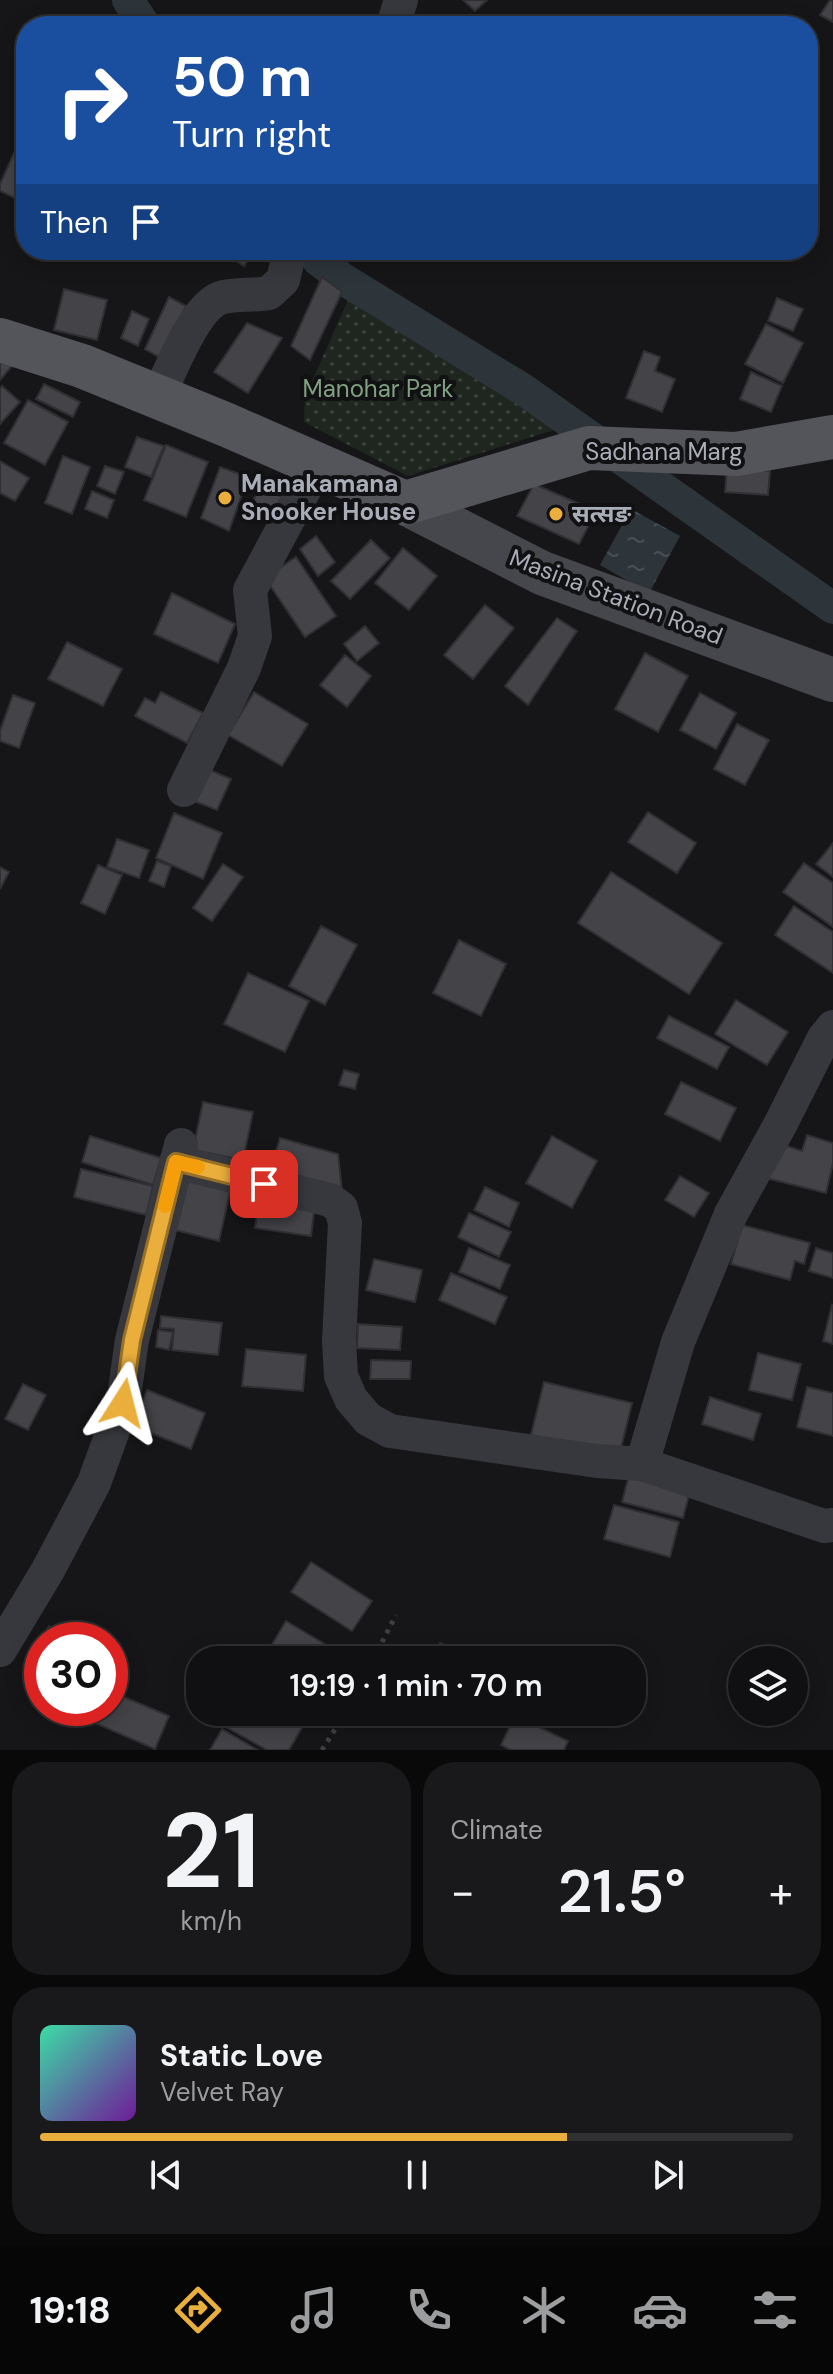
<!DOCTYPE html>
<html lang="en">
<head>
<meta charset="utf-8">
<style>
	body { margin:0; font-family:"DM Sans","Noto Sans Devanagari",sans-serif; background:#19191b; color:#f1f3f6; height:100vh; display:flex; flex-direction:column; font-size:30px; white-space:nowrap }
	* { box-sizing:border-box; margin:0 }
	p { font-size:26px; color:#9c9d9f }
	.icon { flex:none; width:44px; height:44px; fill:none; stroke:currentColor; stroke-width:2; stroke-linecap:round; stroke-linejoin:round }
	.map { position:relative; height:1750px; overflow:hidden }
	.side { display:flex; flex-direction:column; gap:12px; padding:12px; background:#09090a; flex:1 }
	.side>* { flex:none }
	.hud { position:absolute; left:16px; top:16px; width:802px; height:244px; border-radius:32px; box-shadow:0 4px 20px #0003,0 0 0 2px #303032; background:#1a4fa0; color:#fff; overflow:hidden }
	.buttons { position:absolute; left:728px; top:1646px; display:grid; gap:16px }
	.buttons a { display:grid; place-items:center; width:80px; height:80px; border-radius:50%; background:#101012; box-shadow:0 4px 20px #0003,0 0 0 2px #303032; font-size:40px }
	.speed { position:absolute; left:24px; top:1622px; display:flex; gap:16px; font-size:40px; font-weight:700; text-align:center }
	.speed>* { display:grid; place-content:center; width:104px; height:104px; border-radius:50%; background:#101012; box-shadow:0 4px 20px #0003,0 0 0 2px #303032; line-height:1 }
	.speed .limit { border:12px solid #d22; background:#fff; color:#111 }
	.pin { position:absolute; display:grid; place-items:center; width:68px; height:68px; color:#fff; margin:-34px; border-radius:16px; box-shadow:0 4px 12px #0006 }
	.me { position:absolute; width:88px; margin:-44px; rotate:9deg; stroke-linejoin:round; filter:drop-shadow(0 0 6px #0008) }
	.turn { display:flex; align-items:center; gap:28px; height:168px; padding:0 24px; font-size:36px }
	.turn .icon { width:104px; height:104px; stroke-width:2.5 }
	.turn b { display:block; font-size:56px; line-height:68px }
	.then { display:flex; align-items:center; height:76px; padding:0 24px; background:#0003; gap:16px; font-size:30px }
	.big { font-size:60px; font-weight:600; line-height:1.1 }
	.side .widget { flex:1; display:flex; flex-direction:column; justify-content:center; gap:12px; min-width:0; padding:0 28px; border-radius:32px; background:#19191b }
	.side .dial { align-items:center; gap:0 }
	.dial b { font-size:104px; line-height:1 }
	.song { display:flex; align-items:center; gap:24px }
	.cover { width:96px; height:96px; border-radius:12px; background:linear-gradient(135deg,hsl(160 70% 55%),hsl(280 70% 35%)) }
	.played { height:8px; border-radius:4px; background:linear-gradient(90deg,#eaae3c 70%,#303032 70%) }
	.keys { display:flex; justify-content:space-around; direction:ltr }
	.heat { display:flex; justify-content:space-between; align-items:center; font-size:44px; direction:ltr }
	.side .tiles { flex:1; display:grid; gap:12px; grid-template-columns:1fr 1fr }
	.widget:last-child { grid-column:span 2 }
	.trip { position:absolute; left:186px; top:1646px; width:460px; height:80px; border-radius:32px; background:#101012; box-shadow:0 4px 20px #0003,0 0 0 2px #303032; font-weight:600; line-height:80px; text-align:center }
	.tabs { display:flex; height:128px; justify-content:space-around; align-items:center; background:#060607; color:#9c9d9f }
	.tabs .icon { width:56px; height:56px }
	.tabs .on { color:#eaae3c }
	.tabs b { font-size:36px; color:#f1f3f6 }
	.map>svg:first-child { display:block }
</style>
</head>
<body>
<div class="map">
<svg width="833" height="1750" viewBox="0 0 833 1750">
	<defs>
		<pattern id="park-dots" width="8" height="8" patternUnits="userSpaceOnUse" patternTransform="scale(2)"><rect width="8" height="8" fill="#1e261f"/><path d="M2 2h.1M6 6h.1" fill="none" stroke="#3c433d" stroke-width="1.8" stroke-linecap="round"/></pattern>
		<pattern id="water-ripples" width="26" height="14" patternUnits="userSpaceOnUse" patternTransform="scale(2)"><rect width="26" height="14" fill="#2d353b"/><path d="M2 4q2-2 4 0t4 0M15 11q2-2 4 0t4 0" fill="none" stroke="#495055"/></pattern>
	</defs>
	<rect width="100%" height="100%" fill="#161618"/>
	<!-- park -->
	<path fill="url(#park-dots)" d="M348,300L410,334L557,429L408,476L304,422L305,397Z"/>
	<!-- water -->
	<path fill="url(#water-ripples)" d="M631,509L680,536L649,593L600,565Z"/>
	<g fill="none" stroke-linecap="round" stroke-linejoin="round">
		<!-- canal -->
		<g stroke="#2d353b" stroke-width="32">
			<path d="M128,0L145,26"/>
			<path d="M318,260L343,279L524,390L833,608"/>
		</g>
	</g>
	<!-- building -->
	<g fill="#434348" stroke="#303034" stroke-width="2">
		<path d="M463,0H487L475,11Z"/>
		<path d="M830,0H833V22L820,15Z"/>
		<path d="M24,131L26,132V203L0,191V184Z"/>
		<path d="M220,250H254L244,266Z"/>
		<path d="M322,277L342,292L310,360L291,346Z"/>
		<path d="M64,289L107,300L97,340L54,330Z"/>
		<path d="M169,297L186,306L161,358L145,349Z"/>
		<path d="M777,298L803,309L793,331L768,321Z"/>
		<path d="M132,311L149,319L138,346L121,338Z"/>
		<path d="M247,323L282,338L248,393L214,372Z"/>
		<path d="M766,324L803,343L783,383L745,364Z"/>
		<path d="M644,351L660,357L655,371L675,379L662,412L626,398Z"/>
		<path d="M0,362L12,366L0,380Z"/>
		<path d="M751,372L782,386L771,412L740,399Z"/>
		<path d="M44,384L80,402L73,417L36,399Z"/>
		<path d="M2,386L20,402L0,424V389Z"/>
		<path d="M28,400L68,422L45,465L4,443Z"/>
		<path d="M137,437L164,446L151,477L125,467Z"/>
		<path d="M166,445L208,462L186,517L144,500Z"/>
		<path d="M63,456L90,467L72,514L45,503Z"/>
		<path d="M0,461L29,478L15,501L0,493Z"/>
		<path d="M105,466L124,472L115,494L97,486Z"/>
		<path d="M220,467L248,477L229,531L201,518Z"/>
		<path d="M727,468L770,471L768,495L725,492Z"/>
		<path d="M534,484L596,511L579,544L517,516Z"/>
		<path d="M260,487L282,497L266,523L246,514Z"/>
		<path d="M92,491L114,500L107,518L85,509Z"/>
		<path d="M316,536L335,562L318,576L300,549Z"/>
		<path d="M371,540L390,558L350,599L331,581Z"/>
		<path d="M403,548L437,576L409,610L375,583Z"/>
		<path d="M296,557L336,616L305,637L265,578Z"/>
		<path d="M172,593L235,624L218,663L154,634Z"/>
		<path d="M485,605L514,628L473,679L444,655Z"/>
		<path d="M557,618L577,631L528,705L505,686Z"/>
		<path d="M365,626L379,643L357,661L344,644Z"/>
		<path d="M67,642L122,669L103,706L48,679Z"/>
		<path d="M645,653L688,676L658,732L615,709Z"/>
		<path d="M345,655L371,676L347,707L320,685Z"/>
		<path d="M161,692L203,713L187,743L135,716L145,698L155,703Z"/>
		<path d="M254,692L308,724L282,766L228,735Z"/>
		<path d="M700,693L736,713L716,749L680,730Z"/>
		<path d="M13,695L35,703L19,748L0,741V731Z"/>
		<path d="M737,724L769,740L745,785L714,769Z"/>
		<path d="M205,768L231,779L217,810L191,800Z"/>
		<path d="M648,812L696,843L677,873L628,842Z"/>
		<path d="M174,813L222,833L203,879L156,858Z"/>
		<path d="M117,839L149,850L139,878L107,867Z"/>
		<path d="M833,843V877L816,864Z"/>
		<path d="M157,861L171,866L164,887L149,881Z"/>
		<path d="M804,863L833,883V927L783,892Z"/>
		<path d="M223,864L243,877L212,921L193,908Z"/>
		<path d="M98,865L122,875L105,914L81,903Z"/>
		<path d="M0,867L9,872L0,889Z"/>
		<path d="M611,872L722,943L689,994L578,923Z"/>
		<path d="M794,906L833,932V973L775,935Z"/>
		<path d="M321,926L357,945L325,1005L289,986Z"/>
		<path d="M459,940L506,964L481,1016L433,993Z"/>
		<path d="M248,973L309,1001L285,1052L224,1024Z"/>
		<path d="M736,1000L788,1032L767,1065L715,1034Z"/>
		<path d="M669,1016L729,1047L717,1069L657,1038Z"/>
		<path d="M344,1070L359,1074L355,1089L339,1085Z"/>
		<path d="M681,1082L736,1108L720,1141L665,1114Z"/>
		<path d="M203,1102L253,1112L243,1160L193,1150Z"/>
		<path d="M807,1135L833,1143V1163L826,1193L766,1178L777,1143L802,1151Z"/>
		<path d="M90,1136L161,1158L153,1185L82,1162Z"/>
		<path d="M552,1136L597,1161L572,1208L526,1183Z"/>
		<path d="M280,1138L338,1154L342,1191L270,1172Z"/>
		<path d="M81,1169L153,1186L146,1215L74,1197Z"/>
		<path d="M188,1173L232,1183L219,1241L175,1230Z"/>
		<path d="M680,1176L709,1193L694,1217L665,1200Z"/>
		<path d="M485,1187L519,1203L509,1227L474,1210Z"/>
		<path d="M260,1195L315,1203L311,1236L255,1228Z"/>
		<path d="M469,1213L511,1232L499,1257L458,1237Z"/>
		<path d="M742,1225L810,1243L804,1264L795,1261L790,1280L731,1264Z"/>
		<path d="M469,1248L510,1265L500,1289L459,1272Z"/>
		<path d="M816,1248L833,1253V1278L809,1271Z"/>
		<path d="M374,1259L422,1270L415,1302L366,1290Z"/>
		<path d="M451,1273L507,1297L495,1324L439,1300Z"/>
		<path d="M832,1305L833,1306V1344L823,1341Z"/>
		<path d="M161,1316L222,1323L218,1355L172,1350L174,1329L160,1328Z"/>
		<path d="M358,1324L402,1327L400,1350L357,1348Z"/>
		<path d="M158,1330L173,1332L169,1350L156,1347Z"/>
		<path d="M246,1349L306,1355L303,1391L242,1386Z"/>
		<path d="M758,1353L801,1364L792,1400L749,1390Z"/>
		<path d="M371,1360L411,1361L410,1379H370Z"/>
		<path d="M544,1382L632,1403L619,1456L531,1435Z"/>
		<path d="M23,1384L46,1395L28,1430L5,1419Z"/>
		<path d="M807,1387L833,1393V1436L797,1427Z"/>
		<path d="M147,1390L205,1413L191,1449L133,1426Z"/>
		<path d="M710,1397L761,1414L753,1440L702,1424Z"/>
		<path d="M629,1475L690,1491L683,1518L622,1502Z"/>
		<path d="M614,1505L679,1522L670,1557L604,1539Z"/>
		<path d="M311,1562L372,1601L352,1631L291,1592Z"/>
		<path d="M286,1621L345,1656L342,1660H279L267,1653Z"/>
		<path d="M49,1626L73,1640H42V1668L29,1660Z"/>
		<path d="M440,1643L478,1660H433Z"/>
		<path d="M110,1691L169,1716L155,1749L95,1723L102,1708H110Z"/>
		<path d="M230,1712H282L304,1724L289,1750H267L222,1725Z"/>
		<path d="M515,1716L568,1741L564,1750H511L501,1745Z"/>
		<path d="M222,1729L258,1750H210Z"/>
	</g>
	<g fill="none" stroke-linecap="round" stroke-linejoin="round">
		<!-- path -->
		<g stroke="#3d3f44" stroke-width="5" stroke-dasharray="4 6" stroke-linecap="butt">
			<path d="M373,1660L396,1615"/>
			<path d="M322,1750L346,1712"/>
		</g>
		<!-- street -->
		<g stroke="#37383d" stroke-width="34">
			<path d="M393,26L401,0"/>
			<path d="M158,397C170,372 194,308 220,298C233,293 254,296 269,293L283,280L290,250"/>
			<path d="M184,790L244,668L255,636L250,590L317,466"/>
			<path d="M176,1162L330,1200L341,1208L345,1223L339,1341L341,1376L351,1399L368,1419L390,1431L597,1461L642,1464L824,1526L833,1525"/>
			<path d="M642,1464L678,1342L731,1214L780,1125L824,1038L833,1027"/>
			<path d="M0,1650L48,1570L94,1483L123,1403L132,1340L181,1145"/>
		</g>
		<!-- secondary -->
		<path stroke="#45474c" stroke-width="44" d="M405,503L542,573L833,680"/>
		<!-- primary -->
		<path stroke="#53555b" stroke-width="44" d="M0,340L82,366L227,425L405,503L589,448L736,454L833,437"/>
	</g>
	<g fill="none" stroke-linecap="round" stroke-linejoin="round">
		<defs>
			<path id="route" d="M123,1403L132,1340L176,1162L264,1184"/>
		</defs>
		<!-- route casing -->
		<use href="#route" stroke="#987127" stroke-width="20"/>
		<!-- route -->
		<use href="#route" stroke="#eaae3c" stroke-width="14"/>
		<!-- slow -->
		<path stroke="#f59e0b" stroke-width="14" d="M165,1206L176,1162L198,1167"/>
	</g>
	<!-- markers -->
	<g fill="#eaae3c" stroke="#111113" stroke-width="3">
		<circle cx="225" cy="498" r="8"/>
		<circle cx="556" cy="514" r="8"/>
	</g>
	<g text-anchor="middle" stroke-width="8" stroke-linejoin="round" paint-order="stroke">
		<!-- park labels -->
		<g font-size="24" fill="#80a182" stroke="#111113">
			<text x="378" y="397">Manohar Park</text>
		</g>
		<!-- street labels -->
		<g font-size="24" fill="#a9adb7" stroke="#111113">
			<text x="664" y="460">Sadhana Marg</text>
			<text transform="translate(616 597) rotate(21)" y="8">Masina Station Road</text>
		</g>
		<!-- poi labels -->
		<g font-size="24" font-weight="bold" fill="#a9adb7" stroke="#111113" text-anchor="start">
			<text x="241" y="492">Manakamana<tspan x="241" dy="28">Snooker House</tspan></text>
			<text x="572" y="522">सत्सङ</text>
		</g>
	</g>
</svg>
<div class="buttons">
<a><svg class="icon" aria-label="layers" viewBox="0 0 24 24"><path d="M12 4l9 5-9 5-9-5zM3 14l9 5 9-5"/></svg></a>
</div>
<div class="speed"><div class="limit">30</div></div>
<div class="pin" style="left:264px;top:1184px;background:#d93025"><svg class="icon" aria-label="arrive" viewBox="0 0 24 24"><path d="M6 21V4h12l-3 4 3 4H6"/></svg></div>
<svg class="me" style="left:123px;top:1403px" viewBox="-20 -20 40 40"><path d="M0-17L14 15 0 8-14 15z" fill="#eaae3c" stroke="#fff" stroke-width="4"/></svg>
<div class="trip">19:19 · 1 min · 70 m</div>
<div class="hud">
<div class="turn"><svg class="icon" aria-label="right" viewBox="0 0 24 24"><path d="M7 20v-9h11M14 6l5 5-5 5"/></svg><div><b>50 m</b>Turn right</div></div>
<div class="then">Then<svg class="icon" aria-label="arrive" viewBox="0 0 24 24"><path d="M6 21V4h12l-3 4 3 4H6"/></svg></div>
</div>
</div>
<section class="side">
<div class="tiles">
<div class="widget dial"><b>21</b><p>km/h</p></div>
<div class="widget"><p>Climate</p>
<div class="heat"><a>−</a><b class="big">21.5°</b><a>+</a></div>
</div>
<div class="widget">
<div class="song"><i class="cover"></i><div><b>Static Love</b><p>Velvet Ray</p></div></div>
<div class="played"></div>
<div class="keys"><svg class="icon" aria-label="previous" viewBox="0 0 24 24"><path d="M18 5L8 12l10 7zM5 5v14"/></svg><svg class="icon" aria-label="pause" viewBox="0 0 24 24"><path d="M8 5v14M16 5v14"/></svg><svg class="icon" aria-label="next" viewBox="0 0 24 24"><path d="M6 5l10 7-10 7zM19 5v14"/></svg></div>
</div>
</div>
</section>
<nav class="tabs">
<b>19:18</b>
<svg class="icon on" aria-label="directions" viewBox="0 0 24 24"><path d="M12 3l9 9-9 9-9-9zM9 14v-3h6M13 9l2 2-2 2"/></svg>
<svg class="icon" aria-label="music" viewBox="0 0 24 24"><path d="M9 18V5l10-2v13"/><circle cx="6" cy="18" r="3"/><circle cx="16" cy="16" r="3"/></svg>
<svg class="icon" aria-label="phone" viewBox="0 0 24 24"><path d="M5 4h4l2 5-3 2q2 4 5 5l2-3 5 2v4C11 20 4 13 5 4z"/></svg>
<svg class="icon" aria-label="climate" viewBox="0 0 24 24"><path d="M12 3v18M4 7l16 10M4 17L20 7"/></svg>
<svg class="icon" aria-label="car" viewBox="0 0 24 24"><path d="M5 17H2v-5l4-1 3-4h7l3 4 3 1v5h-3M9 17h6M6 11h13"/><circle cx="7" cy="17" r="2"/><circle cx="17" cy="17" r="2"/></svg>
<svg class="icon" aria-label="filters" viewBox="0 0 24 24"><path d="M4 7h16M4 17h16"/><circle cx="9" cy="7" r="2"/><circle cx="15" cy="17" r="2"/></svg>
</nav>
</body>
</html>
